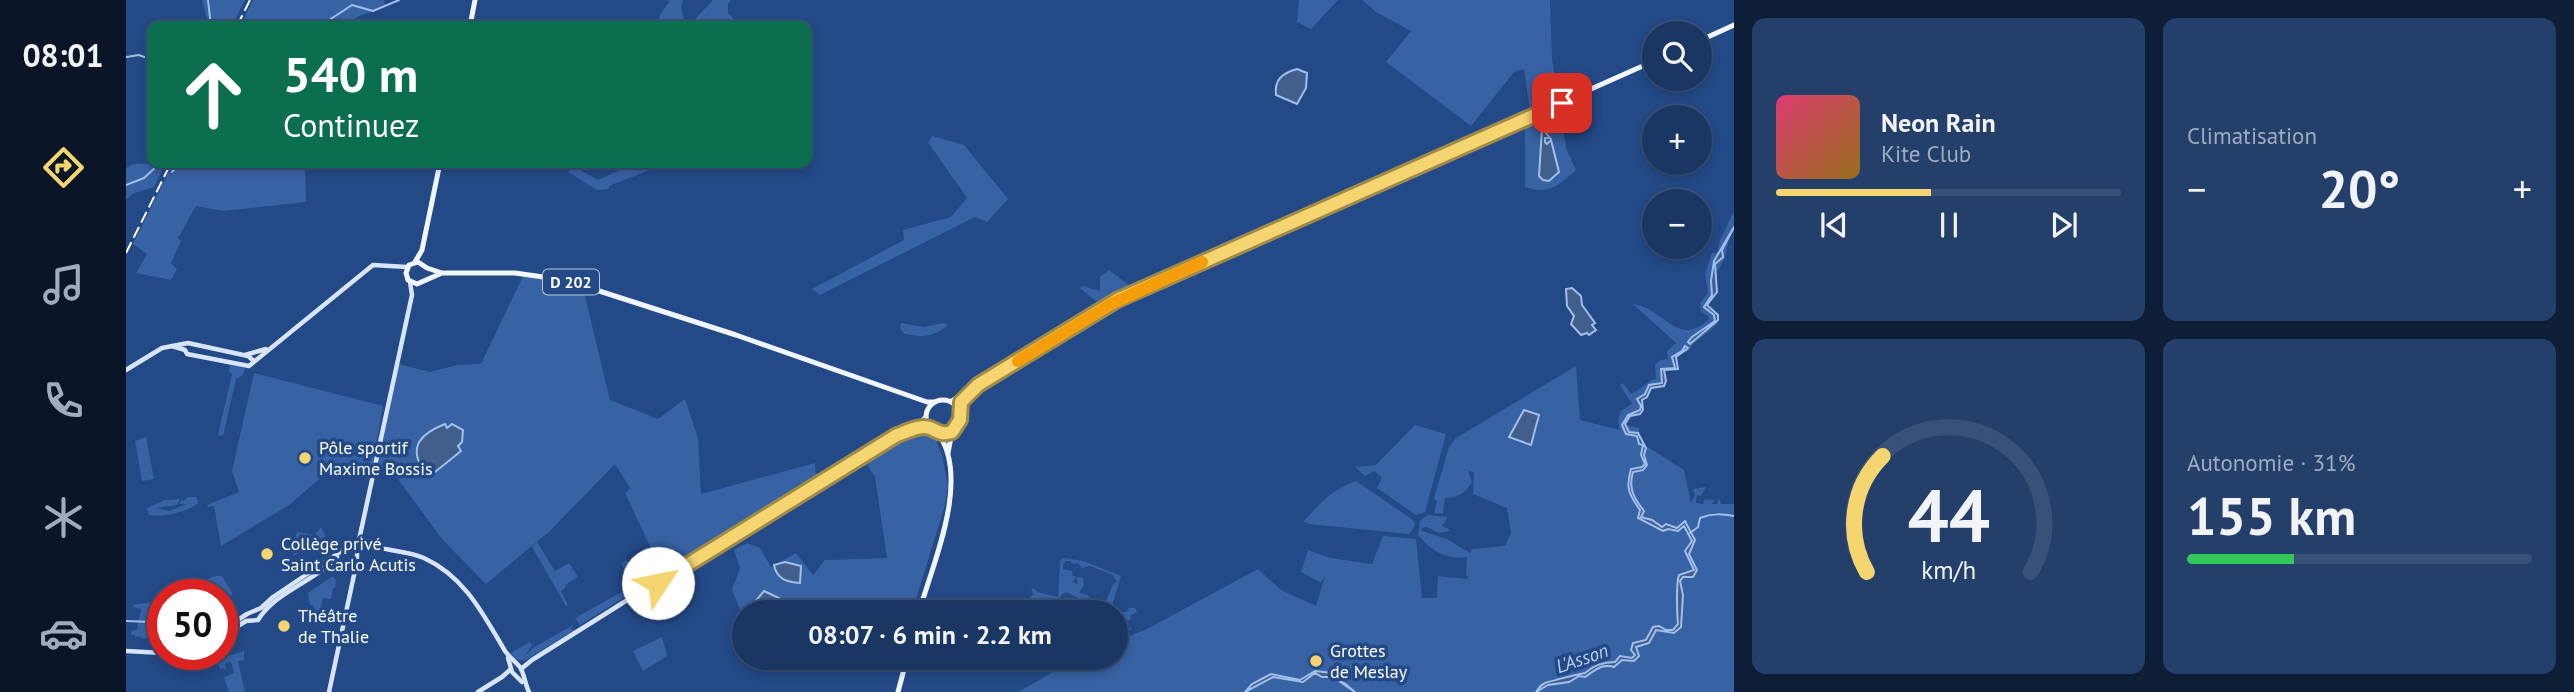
<!DOCTYPE html>
<html lang="fr">
<head>
<meta charset="utf-8">
<style>
	body { margin:0; font-family:"PT Sans",sans-serif; background:#233f6a; color:#f1f3f6; height:100vh; display:flex; flex-direction:column; font-size:26px; white-space:nowrap }
	* { box-sizing:border-box; margin:0 }
	p { font-size:23px; color:#9facbf }
	.icon { flex:none; width:38px; height:38px; fill:none; stroke:currentColor; stroke-width:2; stroke-linecap:round; stroke-linejoin:round }
	.map { position:relative; flex:1; overflow:hidden }
	.drawer { display:flex; flex-direction:column; gap:18px; padding:18px; background:#0e1e37; width:840px }
	.drawer>* { flex:none }
	.guide { position:absolute; left:21px; top:21px; width:665px; height:147px; border-radius:14px; box-shadow:0 4px 10px #0003,0 0 0 2px #385178; background:#0b6e4f; color:#fff; overflow:hidden }
	.tools { position:absolute; left:1516px; top:21px; display:grid; gap:14px }
	.tools a { display:grid; place-items:center; width:70px; height:70px; border-radius:50%; background:#1a3764; box-shadow:0 4px 10px #0003,0 0 0 2px #385178; font-size:35px }
	.speed { position:absolute; left:21px; top:579px; display:flex; gap:14px; font-size:35px; font-weight:700; text-align:center }
	.speed>* { display:grid; place-content:center; width:91px; height:91px; border-radius:50%; background:#1a3764; box-shadow:0 4px 10px #0003,0 0 0 2px #385178; line-height:1 }
	.speed .limit { border:10px solid #d22; background:#fff; color:#111 }
	.pin { position:absolute; display:grid; place-items:center; width:60px; height:60px; color:#fff; margin:-30px; border-radius:14px; box-shadow:0 4px 10px #0006 }
	.me { position:absolute; width:77px; margin:-38px; rotate:56deg; stroke-linejoin:round; filter:drop-shadow(0 0 5px #0008) }
	.turn { display:flex; align-items:center; gap:24px; height:147px; padding:0 21px; font-size:32px }
	.turn .icon { width:91px; height:91px; stroke-width:2.5 }
	.turn b { display:block; font-size:49px; line-height:60px }
	.big { font-size:52px; font-weight:700; line-height:1.1 }
	.drawer .card { flex:1; display:flex; flex-direction:column; justify-content:center; gap:10px; min-width:0; padding:0 24px; border-radius:14px; background:#233f6a }
	.drawer .dial { align-items:center; gap:0 }
	.dial svg { height:182px; overflow:visible; fill:none; stroke:#385178; stroke-width:7; stroke-linecap:round; text-anchor:middle }
	.dial text { fill:#f1f3f6; stroke:none }
	.song { display:flex; align-items:center; gap:21px }
	.cover { width:84px; height:84px; border-radius:10px; background:linear-gradient(135deg,hsl(340 70% 55%),hsl(40 70% 35%)) }
	.played { height:7px; border-radius:4px; background:linear-gradient(90deg,#f4d570 45%,#385178 45%) }
	.keys { display:flex; justify-content:space-around; direction:ltr }
	.heat { display:flex; justify-content:space-between; align-items:center; font-size:38px; direction:ltr }
	.charge { height:10px; border-radius:5px; background:linear-gradient(90deg,#34c759 31%,#385178 0) }
	.drawer .tiles { flex:1; display:grid; gap:18px; grid-template-columns:repeat(2,1fr) }
	.trip { position:absolute; left:606px; top:600px; width:396px; height:70px; border-radius:35px; background:#1a3764; box-shadow:0 4px 10px #0003,0 0 0 2px #385178; font-weight:700; line-height:70px; text-align:center }
	main { display:flex; flex:1; min-height:0 }
	.tab-bar { display:flex; flex-direction:column; width:126px; justify-content:space-around; align-items:center; background:#0a1628; color:#9facbf }
	.tab-bar .icon { width:49px; height:49px }
	.tab-bar .active { color:#f4d570 }
	.tab-bar b { font-size:32px; color:#f1f3f6 }
	.map>svg:first-child { display:block }
</style>
</head>
<body>
<main>
<nav class="tab-bar">
<b>08:01</b>
<svg class="icon active" aria-label="directions" viewBox="0 0 24 24"><path d="M12 3l9 9-9 9-9-9zM9 14v-3h6M13 9l2 2-2 2"/></svg>
<svg class="icon" aria-label="music" viewBox="0 0 24 24"><path d="M9 18V5l10-2v13"/><circle cx="6" cy="18" r="3"/><circle cx="16" cy="16" r="3"/></svg>
<svg class="icon" aria-label="phone" viewBox="0 0 24 24"><path d="M5 4h4l2 5-3 2q2 4 5 5l2-3 5 2v4C11 20 4 13 5 4z"/></svg>
<svg class="icon" aria-label="climate" viewBox="0 0 24 24"><path d="M12 3v18M4 7l16 10M4 17L20 7"/></svg>
<svg class="icon" aria-label="car" viewBox="0 0 24 24"><path d="M5 17H2v-5l4-1 3-4h7l3 4 3 1v5h-3M9 17h6M6 11h13"/><circle cx="7" cy="17" r="2"/><circle cx="17" cy="17" r="2"/></svg>
</nav>
<div class="map">
<svg width="1608" height="692" viewBox="0 0 1608 692">
	<rect width="100%" height="100%" fill="#234986"/>
	<!-- green -->
	<g fill="#3762a3" fill-rule="evenodd">
		<path d="M76,0H119L106,26H83Z"/>
		<path d="M127,0H258L259,7L231,17L219,26H114Z"/>
		<path d="M539,0H557L555,7L558,19L563,21L568,20L587,0H605L602,4V13L615,26H530L535,13L544,1Z"/>
		<path d="M1173,0H1212L1185,29L1171,22Z"/>
		<path d="M1236,0H1424L1426,59L1432,94L1404,111L1398,69L1388,72L1345,126L1260,62L1285,31L1250,12Z"/>
		<path d="M1426,108L1429,127L1438,134L1440,148L1450,170C1432,186 1424,195 1399,187V121Z"/>
		<path d="M806,136L838,145L882,199L861,222L849,217L694,295L686,289L778,240L777,230L825,217L841,198L802,142Z"/>
		<path d="M40,163L28,187L6,194L0,200V168L8,164Z"/>
		<path d="M47,163H177L179,169L180,202L98,211L70,206L52,238L55,241L45,263L51,269L45,280L10,273L21,254L7,244Z"/>
		<path d="M524,163H542L483,186V189L471,190L442,172L449,167L472,180L498,168Z"/>
		<path d="M1608,211V231L1603,238L1599,258L1591,272V291L1583,301V308L1592,317V324L1568,343L1561,352L1548,355L1547,366L1539,370L1536,384L1522,391L1515,399L1517,407C1511,414 1503,417 1499,425L1513,428L1514,442L1558,470L1565,503L1569,495L1567,489L1580,487L1575,496L1571,495L1570,503L1577,504L1579,499L1588,500L1586,504H1591L1593,498L1595,504H1608V692H892L952,658H989V641L1019,630L1132,569L1155,590L1190,606L1199,576L1195,583L1175,572L1182,550L1204,558L1246,564L1257,536L1290,539L1296,598H1311L1312,576L1342,579V576H1340L1341,557C1319,560 1306,551 1292,535L1294,521L1302,515L1322,517L1316,526L1323,529V531L1313,533L1301,527L1296,528V531L1321,539L1344,553L1346,549L1379,546L1385,533L1381,508L1347,494L1348,472L1342,471L1346,482C1339,493 1332,498 1319,498L1317,514L1308,513L1311,502L1308,498L1323,447L1330,438L1450,366L1454,420L1494,430L1492,421L1495,411L1506,404L1494,385L1497,383L1505,394C1515,390 1520,381 1530,379L1529,365L1534,360L1542,359L1541,351L1550,343L1507,304C1538,308 1552,349 1583,319L1582,316L1575,312L1574,303L1582,293L1579,274L1586,253H1591L1594,240Z"/>
		<path d="M983,270L1008,289L984,301L978,297L972,303L954,288L957,286L974,291V277Z"/>
		<path d="M398,274L425,277L458,292L484,400L532,419L559,399L572,438L575,494L689,463L690,481L537,574L499,493L504,488L489,464L424,531L360,584L316,539L266,471L251,468L273,364L304,372L331,365L355,364Z"/>
		<path d="M775,323L797,327L817,323L822,325C807,338 796,337 778,334L774,328Z"/>
		<path d="M104,365L119,368L117,375L110,379L97,436L92,435L106,374L103,372Z"/>
		<path d="M128,373L257,406L246,469L212,463L163,505L95,546L88,506L82,507L81,505L113,492L106,471Z"/>
		<path d="M1289,425L1320,434L1299,512L1290,515L1251,488L1256,477L1248,471L1239,476L1229,467L1250,465Z"/>
		<path d="M799,430L809,438L816,455L822,486L819,505L786,612H618V620L606,590L614,568L608,550L621,543L634,548L645,567L670,553L687,575L699,560L761,558L749,477L737,458L781,435Z"/>
		<path d="M20,437L28,479L16,481L9,441Z"/>
		<path d="M1230,481L1287,520L1289,526L1283,534L1183,524L1178,521C1195,502 1207,489 1230,481Z"/>
		<path d="M60,497H71L72,503C61,512 36,518 23,515L21,508L39,500L54,499L51,505L30,508L43,511L61,504H53L56,499L57,501L61,499Z"/>
		<path d="M195,527L200,536L168,556L166,550L171,532L189,535Z"/>
		<path d="M411,542L429,571L443,563L452,577L439,585L440,587L435,591L442,605L440,606L406,547Z"/>
		<path d="M521,546L536,576H525L513,566L512,555Z"/>
		<path d="M938,558L958,561L995,576L984,612H949L955,607L959,609L963,603L940,592L935,595L931,611L932,612C922,612 914,608 904,608L903,612L901,600L908,594L905,590L908,588L911,592L932,597L934,560ZM940,561H945L946,564L952,563L956,568L964,566L987,575L991,582L987,584L977,609L973,607V603L970,601L966,604L962,595L953,593L958,585L956,577L950,578L952,584L947,582L950,576H947L946,571L937,569V564Z"/>
		<path d="M501,560L515,578V587L454,625L449,618L510,584L512,578L500,573L495,563Z"/>
		<path d="M90,576H96L107,594L96,601V595H68L71,591L73,582Z"/>
		<path d="M207,576L210,580L209,588H207L205,599L197,598L191,626H189L187,605H184L182,593Z"/>
		<path d="M34,600L37,601V624H33L26,631L22,630L21,637L18,639L12,636L8,638L10,636L5,634V631L11,630L15,609L7,607L8,605C18,602 24,604 34,600Z"/>
		<path d="M1002,608H1009L1011,612L1005,615L1004,620L999,621L998,629L1004,627L1006,629L989,636V614L1003,611Z"/>
		<path d="M447,625L445,630L451,629L398,661L390,659L385,653L404,642L406,645L399,656L407,648Z"/>
		<path d="M536,637L541,656L517,671L507,651Z"/>
		<path d="M99,651V657L118,651V660L112,661L119,692H103L98,677L108,673L105,662L99,663L100,671L98,668L94,669L90,659L84,661L82,655L96,654Z"/>
	</g>
	<!-- water -->
	<g fill="#425e8a" stroke="#a1bfea" stroke-width="2">
		<path d="M1171,69L1181,73L1180,88L1171,104L1150,95C1148,79 1157,73 1171,69Z"/>
		<path d="M1416,128L1424,138H1419V142L1421,144L1425,140L1433,172L1423,181L1417,180L1413,176Z"/>
		<path d="M1608,227L1596,250L1597,257L1589,264L1591,292L1581,305L1592,315V320L1564,344L1562,342L1566,337L1589,321L1588,315L1578,307L1586,295L1585,281L1588,261Z"/>
		<path d="M1446,288L1455,296L1456,305L1469,323L1466,325L1470,330L1463,335L1461,333L1455,335L1445,324L1448,316L1441,306L1440,289Z"/>
		<path d="M1559,346L1562,348L1550,357L1552,369L1538,370L1540,381L1538,386L1525,388L1521,397L1516,400L1517,410L1514,414L1504,416L1499,424L1503,432L1512,433L1520,448L1518,455L1521,465L1517,470L1507,472C1502,489 1508,498 1518,511L1515,517L1526,520L1536,527L1540,524L1551,528L1559,521L1569,540L1563,554L1571,570L1567,577H1557L1554,581L1557,595L1555,627L1548,633L1530,630L1523,643L1510,647L1513,656L1508,661L1496,660L1488,667C1476,663 1468,671 1459,677L1453,676L1443,682L1422,685L1410,692C1414,687 1413,686 1419,683C1421,682 1457,673 1459,673C1468,665 1478,662 1489,662L1494,656L1506,658L1509,655L1505,650L1507,643L1520,640L1527,627L1533,626L1540,630H1547L1552,624C1551,615 1550,582 1553,575L1568,570L1559,551L1566,541L1558,526L1552,531L1542,529L1537,531L1512,518L1514,510C1504,495 1499,490 1505,469L1516,467L1519,464L1515,455L1517,445L1513,444L1511,436L1500,434L1496,425L1502,415L1514,410L1515,406L1511,399L1519,394L1523,385L1536,383L1535,369L1549,368L1546,357L1556,351Z"/>
		<path d="M1398,410L1413,415L1405,445L1383,437Z"/>
		<path d="M319,424L321,428L326,424L337,430L336,442L332,446L335,451L309,472L298,471C281,446 296,433 319,424Z"/>
		<path d="M659,562L675,566L674,583C660,582 651,579 648,565Z"/>
		<path d="M638,591L674,608L678,612H641L628,603Z"/>
		<path d="M1189,671L1206,673L1229,692L1207,677H1196L1189,673L1177,682L1147,677L1119,692L1126,684L1145,674L1174,680Z"/>
	</g>
	<g fill="none" stroke-linecap="round" stroke-linejoin="round">
		<!-- stream -->
		<g stroke="#a1bfea" stroke-width="2">
			<path d="M82,0L85,26"/>
			<path d="M194,26L226,5L247,11L273,0"/>
			<path d="M0,57L13,55L26,60"/>
			<path d="M46,172L55,163"/>
			<path d="M0,185L18,178L32,165"/>
			<path d="M1564,533L1572,527L1574,518C1586,513 1596,514 1608,516"/>
			<path d="M0,621L25,622L37,617"/>
		</g>
		<!-- secondary -->
		<g stroke="#d8e4f7" stroke-width="4.5">
			<path d="M46,346L59,350L61,354L123,366L247,265L281,267"/>
			<path d="M119,355L140,349"/>
			<path d="M0,370L36,348L62,343L122,356L128,361"/>
			<path d="M781,431L804,428"/>
			<path d="M233,540L286,295L284,282"/>
			<path d="M231,548L234,550L249,547"/>
			<path d="M218,552L230,547"/>
			<circle cx="525" cy="585" r="7"/>
			<path d="M529,579L547,573L794,422L800,417"/>
			<path d="M96,630L121,614L135,608L147,597L217,550L236,541C254,552 278,549 298,558C339,577 357,614 379,651C383,657 390,662 394,667C398,673 399,684 403,692"/>
			<path d="M96,636L120,621L132,620C149,592 188,582 211,557"/>
			<path d="M0,651L37,653"/>
			<path d="M382,658L386,672L396,682"/>
			<path d="M395,669L406,660L503,599L522,591"/>
			<path d="M203,692L231,561V548"/>
			<path d="M352,692L376,677L385,669"/>
		</g>
		<!-- primary -->
		<g stroke="#f0f5fe" stroke-width="5">
			<path d="M344,26L349,0"/>
			<path d="M1573,41L1608,25"/>
			<path d="M289,262L296,250L314,163"/>
			<path d="M316,273L291,284L282,280L280,273L283,265L292,262L301,268L316,273H389L439,280L610,335L801,402H808"/>
			<circle cx="817" cy="417" r="17"/>
			<path d="M826,401L991,300L1528,61"/>
			<path d="M822,453L826,432"/>
			<path d="M793,612C807,563 845,479 812,433"/>
			<path d="M772,692L781,658"/>
		</g>
		<!-- rail -->
		<g stroke="#fff" stroke-width="2" stroke-dasharray="12 5" stroke-linecap="butt">
			<path d="M111,26L124,0"/>
			<path d="M0,253L45,163"/>
		</g>
	</g>
	<g fill="none" stroke-linecap="round" stroke-linejoin="round">
		<defs>
			<path id="route" d="M532,583L771,435C780,432 795,424 804,428C813,432 815,435 826,432L834,420L835,402L852,385L991,300L1436,103"/>
		</defs>
		<!-- route casing -->
		<use href="#route" stroke="#9f8a49" stroke-width="18"/>
		<!-- route -->
		<use href="#route" stroke="#f4d570" stroke-width="12"/>
		<!-- slow -->
		<path stroke="#f59e0b" stroke-width="12" d="M892,361L985,304L1076,262"/>
	</g>
	<!-- markers -->
	<g fill="#f4d570" stroke="#234986" stroke-width="2.5">
		<circle cx="179" cy="458" r="7"/>
		<circle cx="141" cy="554" r="7"/>
		<circle cx="158" cy="626" r="7"/>
		<circle cx="1190" cy="661" r="7"/>
	</g>
	<g text-anchor="middle" stroke-width="7" stroke-linejoin="round" paint-order="stroke">
		<!-- shield labels -->
		<rect fill="#234986" stroke="#bdc8db" stroke-width="2" x="417" y="269.5" width="56" height="25" rx="5"/>
		<g font-size="16" font-weight="bold" fill="#fff">
			<text x="445" y="288">D 202</text>
		</g>
		<!-- poi labels -->
		<g font-size="18" fill="#fff" stroke="#234986" text-anchor="start">
			<text x="193" y="454">Pôle sportif<tspan x="193" dy="21">Maxime Bossis</tspan></text>
			<text x="155" y="550">Collège privé<tspan x="155" dy="21">Saint Carlo Acutis</tspan></text>
			<text x="172" y="622">Théâtre<tspan x="172" dy="21">de Thalie</tspan></text>
			<text x="1204" y="657">Grottes<tspan x="1204" dy="21">de Meslay</tspan></text>
		</g>
		<!-- water labels -->
		<g font-size="19" font-style="italic" fill="#b9cff0" stroke="#234986">
			<text transform="translate(1456 658) rotate(-19)" y="7">L'Asson</text>
		</g>
	</g>
</svg>
<div class="tools">
<a><svg class="icon" aria-label="search" viewBox="0 0 24 24"><circle cx="10" cy="10" r="6"/><path d="M15 15l6 6"/></svg></a>
<a>+</a>
<a>−</a>
</div>
<div class="speed"><div class="limit">50</div></div>
<div class="pin" style="left:1436px;top:103px;background:#d93025"><svg class="icon" aria-label="arrive" viewBox="0 0 24 24"><path d="M6 21V4h12l-3 4 3 4H6"/></svg></div>
<svg class="me" style="left:532px;top:583px" viewBox="-20 -20 40 40"><circle r="19" fill="#fff"/><path d="M0-13L10 11 0 6-10 11z" fill="#f4d570"/></svg>
<div class="trip">08:07 · 6 min · 2.2 km</div>
<div class="guide">
<div class="turn"><svg class="icon" aria-label="ahead" viewBox="0 0 24 24"><path d="M12 20V5M6 11l6-6 6 6"/></svg><div><b>540 m</b>Continuez</div></div>
</div>
</div>
<section class="drawer">
<div class="tiles">
<div class="card">
<div class="song"><i class="cover"></i><div><b>Neon Rain</b><p>Kite Club</p></div></div>
<div class="played"></div>
<div class="keys"><svg class="icon" aria-label="previous" viewBox="0 0 24 24"><path d="M18 5L8 12l10 7zM5 5v14"/></svg><svg class="icon" aria-label="pause" viewBox="0 0 24 24"><path d="M8 5v14M16 5v14"/></svg><svg class="icon" aria-label="next" viewBox="0 0 24 24"><path d="M6 5l10 7-10 7zM19 5v14"/></svg></div>
</div>
<div class="card"><p>Climatisation</p>
<div class="heat"><a>−</a><b class="big">20°</b><a>+</a></div>
</div>
<div class="card dial"><svg viewBox="0 0 100 80">
<path d="M14 69A42 42 0 1 1 86 69"/>
<path d="M14 69A42 42 0 0 1 21 18" stroke="#f4d570"/>
<text x="50" y="56" font-size="32" font-weight="700">44</text>
<text x="50" y="72" font-size="11">km/h</text>
</svg></div>
<div class="card"><p>Autonomie · 31%</p><b class="big">155 km</b><div class="charge"></div></div>
</div>
</section>
</main>
</body>
</html>
